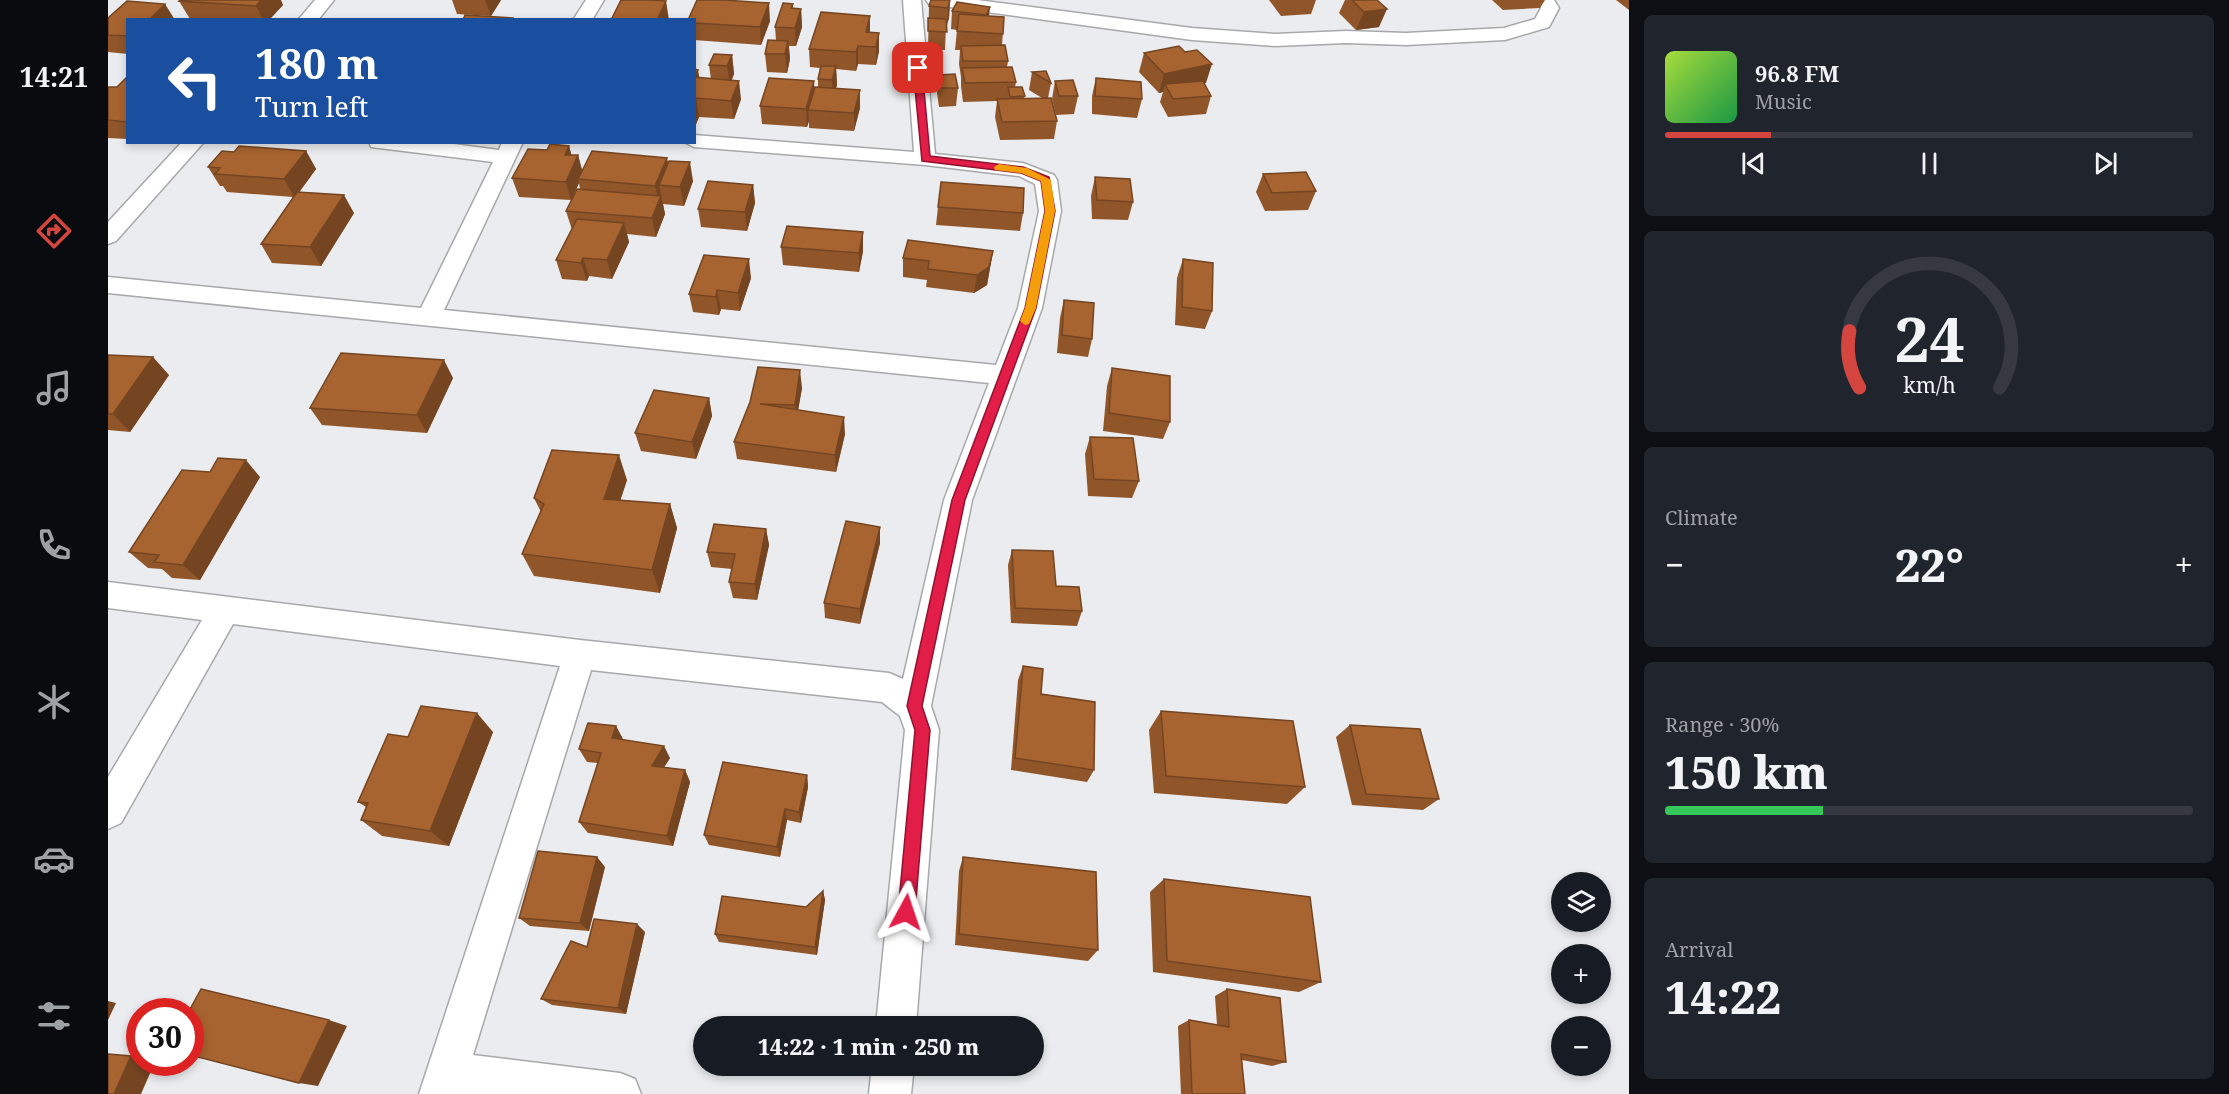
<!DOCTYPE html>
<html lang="en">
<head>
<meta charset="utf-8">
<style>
	body { margin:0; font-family:"Noto Serif",serif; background:#20242c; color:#f1f3f6; height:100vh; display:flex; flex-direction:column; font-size:22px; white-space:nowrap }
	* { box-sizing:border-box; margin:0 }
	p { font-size:20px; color:#9ea1a6 }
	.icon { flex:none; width:33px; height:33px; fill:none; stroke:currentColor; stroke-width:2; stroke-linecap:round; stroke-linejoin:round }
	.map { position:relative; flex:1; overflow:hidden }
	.sheet { display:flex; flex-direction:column; gap:15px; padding:15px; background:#0d0f14; width:600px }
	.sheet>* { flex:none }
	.top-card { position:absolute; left:18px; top:18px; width:570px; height:126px; border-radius:0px; box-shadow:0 3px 9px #0003; background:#1a4fa0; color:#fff; overflow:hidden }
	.tools { position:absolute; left:1443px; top:872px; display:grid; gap:12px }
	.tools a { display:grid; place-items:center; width:60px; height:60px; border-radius:50%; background:#171b24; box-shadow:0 3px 9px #0003; font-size:30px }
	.speed { position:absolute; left:18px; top:998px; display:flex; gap:12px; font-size:30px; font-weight:700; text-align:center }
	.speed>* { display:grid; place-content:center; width:78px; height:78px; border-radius:50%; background:#171b24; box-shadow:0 3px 9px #0003; line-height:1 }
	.speed .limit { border:9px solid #d22; background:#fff; color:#111 }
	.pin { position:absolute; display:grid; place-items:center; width:51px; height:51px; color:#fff; margin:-26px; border-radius:12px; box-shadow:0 3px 9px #0006 }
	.me { position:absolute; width:66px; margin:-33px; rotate:5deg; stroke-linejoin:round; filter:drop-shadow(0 0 4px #0008) }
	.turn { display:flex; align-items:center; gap:21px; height:126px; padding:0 30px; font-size:27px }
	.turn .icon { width:78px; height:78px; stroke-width:2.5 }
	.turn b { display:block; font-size:42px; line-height:51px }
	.big { font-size:45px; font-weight:800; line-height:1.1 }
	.sheet .card { flex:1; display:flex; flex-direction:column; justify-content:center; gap:9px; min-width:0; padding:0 21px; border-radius:9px; background:#20242c }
	.sheet .dial { align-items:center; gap:0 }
	.dial svg { height:156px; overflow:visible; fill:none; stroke:#363941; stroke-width:7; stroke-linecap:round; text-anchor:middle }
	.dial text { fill:#f1f3f6; stroke:none }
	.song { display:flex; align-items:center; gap:18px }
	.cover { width:72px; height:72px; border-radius:9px; background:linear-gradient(135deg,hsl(80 70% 55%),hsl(140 70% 35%)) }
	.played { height:6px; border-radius:3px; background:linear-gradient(90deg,#d3453e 20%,#363941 20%) }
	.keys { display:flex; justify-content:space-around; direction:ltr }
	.heat { display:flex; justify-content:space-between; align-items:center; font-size:33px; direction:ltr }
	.charge { height:9px; border-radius:4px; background:linear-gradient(90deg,#34c759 30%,#363941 0) }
	.trip { position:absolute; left:585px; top:1016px; width:351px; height:60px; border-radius:30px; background:#171b24; box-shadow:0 3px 9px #0003; font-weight:800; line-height:60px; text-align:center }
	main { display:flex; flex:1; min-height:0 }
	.dock { display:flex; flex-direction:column; width:108px; justify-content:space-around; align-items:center; background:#090b0e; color:#9ea1a6 }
	.dock .icon { width:42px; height:42px }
	.dock .active { color:#d3453e }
	.dock b { font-size:27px; color:#f1f3f6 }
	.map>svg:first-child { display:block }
</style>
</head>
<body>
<main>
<nav class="dock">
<b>14:21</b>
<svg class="icon active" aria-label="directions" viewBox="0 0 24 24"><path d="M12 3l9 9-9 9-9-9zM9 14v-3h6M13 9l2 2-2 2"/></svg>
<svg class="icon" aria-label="music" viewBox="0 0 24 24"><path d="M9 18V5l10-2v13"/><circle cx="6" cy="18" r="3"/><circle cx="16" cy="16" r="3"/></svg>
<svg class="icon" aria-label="phone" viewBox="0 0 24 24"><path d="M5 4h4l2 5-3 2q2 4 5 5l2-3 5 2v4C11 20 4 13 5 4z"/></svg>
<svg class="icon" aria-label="climate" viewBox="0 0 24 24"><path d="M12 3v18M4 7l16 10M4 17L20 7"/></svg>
<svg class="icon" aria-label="car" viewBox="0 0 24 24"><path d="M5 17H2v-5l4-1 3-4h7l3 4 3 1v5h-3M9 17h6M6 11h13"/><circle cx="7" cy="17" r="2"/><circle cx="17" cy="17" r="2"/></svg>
<svg class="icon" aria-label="filters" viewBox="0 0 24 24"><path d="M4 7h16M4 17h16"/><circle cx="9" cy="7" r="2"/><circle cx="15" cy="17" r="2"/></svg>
</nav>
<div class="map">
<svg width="1521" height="1094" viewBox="0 0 1521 1094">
	<rect width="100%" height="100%" fill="#ebecef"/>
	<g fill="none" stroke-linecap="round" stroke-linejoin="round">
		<defs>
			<g id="minor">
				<path d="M207,0H226L210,20H190Z"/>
				<path d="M478,0H496L484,20H465Z"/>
				<path d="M795,0H813L827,154L915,163L946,175L949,180L953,211L934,308L864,500L823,706L831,730L808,1026H768L797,730L792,716L774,702L483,670L365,1055L512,1073L527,1079L533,1094H311L452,666L125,624L13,823L0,829V777L94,620L0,608V582L472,640L781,673L795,679L836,500L881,383L0,293V277L313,308L385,162L271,148L263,147L261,142H330L391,150L394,142H415L336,310L888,365L910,308L931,211L927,184L911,176L817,165L586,147L576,142H586V135L806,152Z"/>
				<path d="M818,0H869L1084,28L1167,34L1238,31L1298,33L1396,28L1427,19L1433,8L1428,0H1446L1451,8L1441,27L1397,40L1298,45L1238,43L1167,46L1084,40L827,5L821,4Z"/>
				<path d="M74,142H96L8,241L0,244V222Z"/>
				<path d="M764,1065H806L803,1094H761Z"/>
			</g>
		</defs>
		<!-- minor casing -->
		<use href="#minor" stroke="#a7a8ab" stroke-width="3"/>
		<!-- minor -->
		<use href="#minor" fill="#fff" fill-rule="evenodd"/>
	</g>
	<!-- wall -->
	<g fill="#905529">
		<path d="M344,0H393L383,16L349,14Z"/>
		<path d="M842,0L841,18L838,26L837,50L820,49L821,6Z"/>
		<path d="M1161,0H1208L1203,14L1173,16Z"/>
		<path d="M1237,0H1269L1271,27L1248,30L1231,13Z"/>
		<path d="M1384,0H1437L1432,8L1395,10Z"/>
		<path d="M1508,0H1521V10Z"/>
		<path d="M71,1L175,5L161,20H90L82,19Z"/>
		<path d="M849,2L881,16L896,17L894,45L900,61L899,67L908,82L907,87L917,96L916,98H934L921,90L924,72L943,83L940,98L949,121L946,139L892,140L887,117L889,101L855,102L853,86V77L851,64L852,50H847L849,30L843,29L844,11Z"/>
		<path d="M685,4V8L693,9L694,27L688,46H681L682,59L679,73L659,72L657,54L668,40L667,27Z"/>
		<path d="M0,18L20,20V54L0,52Z"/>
		<path d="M586,20L662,21L653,45L586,40Z"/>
		<path d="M762,33H771V51L768,65L750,64L748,71L728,69L729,85L728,88L752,108L746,131L701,128V121L699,127L654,124L652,106L706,81V88L710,87V79L712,68L702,67L701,49Z"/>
		<path d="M1036,53L1098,83H1096L1103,96L1098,114L1060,117L1052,102L1055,92L1051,93L1031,72Z"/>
		<path d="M624,55L626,74L623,80L633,99L626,119L591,117L586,127V69L591,78L603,79L601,65Z"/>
		<path d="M830,75L850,88L848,106L831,107L829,93Z"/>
		<path d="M20,77V139L0,138V87H9Z"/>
		<path d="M988,78L1034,99L1029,118L984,114V96Z"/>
		<path d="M947,81L970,96L966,114L948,115L944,99Z"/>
		<path d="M461,146L463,155H470L474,170L560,163L585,181L576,206L555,204L557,214L548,237L519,234L521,242L504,279L481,276L479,281L454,279L448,260L464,230L458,211L472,189L471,183L463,200L411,197L404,178L439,150Z"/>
		<path d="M198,151L208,169L191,192L246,213L213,266L164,263L153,244L185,197L119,192L115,186H112L100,167L126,152Z"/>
		<path d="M1155,174L1208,191L1200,210L1157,211L1148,192Z"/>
		<path d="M987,177L1025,202L1020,220L984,219L983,196Z"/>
		<path d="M645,185L647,203L639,231L593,227L590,209Z"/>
		<path d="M830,207L915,213L912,231L828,225Z"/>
		<path d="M673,247L755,251L751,272L675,265Z"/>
		<path d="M885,251L879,285L866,293L818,287L819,280L795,277V258Z"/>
		<path d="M1075,259L1104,311L1097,329L1067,325L1069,278Z"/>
		<path d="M643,278L632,311L613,309L611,315L585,312L581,294Z"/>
		<path d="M956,300L984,339L980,357L949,353L952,318Z"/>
		<path d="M0,355L61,375L22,432L0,430Z"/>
		<path d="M1004,368L1062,422L1055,439L995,431L999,386Z"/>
		<path d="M345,378L319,433L214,425L202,408Z"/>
		<path d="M694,388L690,410L737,434L728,472L629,459L626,442L642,402Z"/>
		<path d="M601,398L604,416L588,459L533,451L527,433Z"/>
		<path d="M982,437L1031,481L1024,498L980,496L977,454Z"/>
		<path d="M152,477L92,580L64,578L54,569L40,568L21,552Z"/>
		<path d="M519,480L512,500L562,504L569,528L552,593L426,576L414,554L433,512L426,498Z"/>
		<path d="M772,527V543L752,624L717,618L716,603Z"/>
		<path d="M658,529L661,545L649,600L625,598L621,582L624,569L603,567L599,552Z"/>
		<path d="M904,550L948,586L974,611L969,626L903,623L900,565Z"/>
		<path d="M915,666L986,770L979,782L903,770L910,680Z"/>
		<path d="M1053,711L1197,787L1179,804L1046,793L1041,730Z"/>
		<path d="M1242,725L1331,799L1315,810L1244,805L1228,737Z"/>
		<path d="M508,726L515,740L562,758L556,767L577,770L582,782L565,846L480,833L471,822L490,763L479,762L471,749Z"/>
		<path d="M385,732L341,846L274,836L253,820L258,807L250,802L300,737Z"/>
		<path d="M699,775L700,787L693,823L679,820L672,857L601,845L596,835Z"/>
		<path d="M855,857L990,950L980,961L847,945L851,871Z"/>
		<path d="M497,867L481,931L422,926L411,918Z"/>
		<path d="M1056,879L1213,982L1191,992L1045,972L1042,892Z"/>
		<path d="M715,891L717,900L709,955L611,942L607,934L698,907Z"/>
		<path d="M537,932L518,1014L444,1005L433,999L479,947Z"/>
		<path d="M1119,989L1178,1062L1164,1066L1134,1060L1137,1094H1073L1070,1026L1081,1020L1109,1025L1107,996Z"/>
	</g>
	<!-- shaded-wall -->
	<g fill="#754522">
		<path d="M153,0H173L175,5L161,20H155L148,6Z"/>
		<path d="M377,0H393L383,16Z"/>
		<path d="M842,0L841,18L839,26L840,8Z"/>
		<path d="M558,1L561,20H549Z"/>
		<path d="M661,3L662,21L653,45L652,27Z"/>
		<path d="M57,4L67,20H41Z"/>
		<path d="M882,7L880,25L876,33L878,15Z"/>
		<path d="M693,9L694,27L688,46L687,28Z"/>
		<path d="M1279,9L1271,27L1248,30L1256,12Z"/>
		<path d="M762,16V34L758,32Z"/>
		<path d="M771,33V51L768,65V47Z"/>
		<path d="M680,41L682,59L679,73L677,54Z"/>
		<path d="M750,46V64L748,71V52Z"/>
		<path d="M624,55L626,74L622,85L619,66Z"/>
		<path d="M1104,64L1098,83L1061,91L1057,84L1055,92L1051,93L1056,74Z"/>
		<path d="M728,66L729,85L725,98L724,80Z"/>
		<path d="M590,70L593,88L586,77Z"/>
		<path d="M631,81L633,99L626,119L623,101Z"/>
		<path d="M706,81L707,100L700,110L701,121L699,127L698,109Z"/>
		<path d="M752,90V108L746,131V113Z"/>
		<path d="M588,98L591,117L587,127L586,102Z"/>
		<path d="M461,146L466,164L470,155L475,174L470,179L471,183L463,200L458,182L457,155Z"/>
		<path d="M198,151L208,169L187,198L176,179Z"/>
		<path d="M559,158L563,176L551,185L557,214L548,237L544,218L551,202L547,186Z"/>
		<path d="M582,162L585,181L576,206L572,187Z"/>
		<path d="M645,185L647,203L639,231L637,212Z"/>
		<path d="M236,195L246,213L213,266L202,247Z"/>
		<path d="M516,223L521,242L504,279L499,260Z"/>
		<path d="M755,232V251L751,272V253Z"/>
		<path d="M885,251L879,285L866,293L869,275Z"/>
		<path d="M475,258L481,276L479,281L473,263Z"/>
		<path d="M641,259L643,278L632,311L630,293Z"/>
		<path d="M609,290L613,309L611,315L608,297Z"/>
		<path d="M45,357L61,375L22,432L5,414Z"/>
		<path d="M336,360L345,378L319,433L309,415Z"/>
		<path d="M692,370L694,388L688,422L687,405Z"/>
		<path d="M601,398L604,416L588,459L584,442Z"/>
		<path d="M736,417L737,434L728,472L727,455Z"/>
		<path d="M511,455L519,480L505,523L496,499Z"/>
		<path d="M138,460L152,477L92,580L75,565Z"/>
		<path d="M562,504L569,528L552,593L544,570Z"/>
		<path d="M772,527V543L752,624V609Z"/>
		<path d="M658,529L661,545L649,600L647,584Z"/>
		<path d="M369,713L385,732L341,846L322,831Z"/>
		<path d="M508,726L515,739L511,751L504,738Z"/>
		<path d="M556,746L562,758L550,777L544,766Z"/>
		<path d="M577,770L582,782L565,846L559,836Z"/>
		<path d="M699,775L700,787L693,823L691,812Z"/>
		<path d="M677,809L679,820L672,857L669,847Z"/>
		<path d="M489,857L497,867L481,931L472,923Z"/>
		<path d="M715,891L717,900L709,955L707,947Z"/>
		<path d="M529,924L537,932L518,1014L510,1008Z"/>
		<path d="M0,1001L8,1003L0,1020Z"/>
		<path d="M221,1020L239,1026L210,1086L191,1083Z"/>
		<path d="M23,1056L32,1058V1062H47L33,1094H6Z"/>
	</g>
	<!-- building -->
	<g fill="#a76330" stroke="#754522" stroke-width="1.5">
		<path d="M72,0H153L148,6L71,1Z"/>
		<path d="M513,0H542L558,1L549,20H503Z"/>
		<path d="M589,0H616L661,3L652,27L586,23V20H580Z"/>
		<path d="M823,0H842L840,8L821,6Z"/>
		<path d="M1244,0H1269L1279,9L1256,12Z"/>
		<path d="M19,1L57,4L41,20H20V36L0,35V18Z"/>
		<path d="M849,2L882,7L878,15L844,11Z"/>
		<path d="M675,3L685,4L683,8L693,9L687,28L667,27Z"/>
		<path d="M713,12L762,16L758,32L771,33L768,47L750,46L748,52L701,49Z"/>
		<path d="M851,14L896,17L895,34L849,31Z"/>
		<path d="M357,15L405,18L404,20H355Z"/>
		<path d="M820,18L838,19L839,32L820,31Z"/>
		<path d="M660,40L680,41L677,54H657Z"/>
		<path d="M897,45L900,61H855L853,46Z"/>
		<path d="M1071,46L1077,52L1089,50L1104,64L1056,74L1036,53Z"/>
		<path d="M606,54L624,55L619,66L601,65Z"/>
		<path d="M713,66H728L724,80L710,79Z"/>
		<path d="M904,67L908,82L857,83L854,68Z"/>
		<path d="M586,69L590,70L586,77Z"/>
		<path d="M938,71L943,83L924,72Z"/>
		<path d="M847,74L850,88H832L830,75Z"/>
		<path d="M19,77L20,122L0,120V87H9Z"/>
		<path d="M586,77L631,81L623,101L588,98L586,102Z"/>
		<path d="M661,78L706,81L698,109L652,106Z"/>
		<path d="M988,78L1033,82L1034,99L987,96Z"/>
		<path d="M965,80L970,96H951L947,81Z"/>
		<path d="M1095,81L1103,96L1065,99L1057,84Z"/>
		<path d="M707,87L752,90L746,113L700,110Z"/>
		<path d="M900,87H914L917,96L902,97Z"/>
		<path d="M943,98L949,121L894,122L889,99Z"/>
		<path d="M442,144L461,146L457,155H470L458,182L404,178L420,149L439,150Z"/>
		<path d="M131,146L198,151L176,179L107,174L112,168L100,167L114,151L126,152Z"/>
		<path d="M484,151L559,158L547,186L470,179Z"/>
		<path d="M561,161L582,162L572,187L551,185Z"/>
		<path d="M1198,172L1208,191L1164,193L1155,174Z"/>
		<path d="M987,177L1022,179L1025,202L989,200Z"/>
		<path d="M600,181L645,185L637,212L590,209Z"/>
		<path d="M833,182L916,188L915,213L830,207Z"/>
		<path d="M469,189L553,196L544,218L458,211Z"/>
		<path d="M189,192L236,195L202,247L153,244Z"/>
		<path d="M469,219L516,223L499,260L475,258L473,263L448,260Z"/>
		<path d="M679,226L755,232L751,253L673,247Z"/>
		<path d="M800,240L885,251L881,267L869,275L820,269L821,261L795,258Z"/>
		<path d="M596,255L641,259L630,293L609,290L608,297L581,294Z"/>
		<path d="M1075,259L1105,263L1104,311L1074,307Z"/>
		<path d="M956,300L986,303L984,339L954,335Z"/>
		<path d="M233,353L336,360L309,415L202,408Z"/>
		<path d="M0,355L45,357L5,414H0Z"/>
		<path d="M650,367L692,370L687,405L652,404L736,417L727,455L626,442L642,402Z"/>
		<path d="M1004,368L1062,376V422L1001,413Z"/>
		<path d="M546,390L601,398L584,442L527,433Z"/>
		<path d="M982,437L1025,438L1031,481L986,479Z"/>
		<path d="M444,450L511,455L496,499L562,504L544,570L414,554L436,504L426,498Z"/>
		<path d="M110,458L138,460L75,565L46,562L51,555L21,552L74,470L102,472Z"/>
		<path d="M738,521L772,527L752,609L716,603Z"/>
		<path d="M606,524L658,529L647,584L621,582L627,554L599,552Z"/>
		<path d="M904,550L945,551L948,586L971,587L974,611L907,608Z"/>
		<path d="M915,666L935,669L933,694L987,702L986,770L907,758Z"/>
		<path d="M313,706L369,713L322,831L253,820L260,803L250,802L280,734L300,737Z"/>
		<path d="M1053,711L1185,721L1197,787L1058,776Z"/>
		<path d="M480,723L508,726L504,738L556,746L544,766L577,770L559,836L471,822L493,753L471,749Z"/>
		<path d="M1242,725L1312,729L1331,799L1258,794Z"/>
		<path d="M615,762L699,775L691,812L677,809L669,847L596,835Z"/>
		<path d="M430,851L489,857L472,923L411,918Z"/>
		<path d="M855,857L988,872L990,950L851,934Z"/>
		<path d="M1056,879L1202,897L1213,982L1059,961Z"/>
		<path d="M715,891L707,947L607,934L614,896L698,907Z"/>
		<path d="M486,919L529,924L510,1008L433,999L463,941L479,947Z"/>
		<path d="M93,989L221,1020L191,1083L82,1055V1011H81Z"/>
		<path d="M1119,989L1172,998L1178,1062L1133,1054L1137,1094H1084L1081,1020L1121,1027Z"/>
		<path d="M0,1054L23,1056L6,1094H0Z"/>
	</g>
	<!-- route -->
	<path fill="#e11d48" stroke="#92132f" stroke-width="1.5" d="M810,65L814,68L822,156L915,167L941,177L947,211L928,308L857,500L814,706L822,730L807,912L804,918L798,921L792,918L790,912L807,730L799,706L844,500L917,308L937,211L933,181L913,173L814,161L805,68Z"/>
	<!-- slow -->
	<path fill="#f59e0b" d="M891,164L919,168L943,180L947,211L928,308L921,324L917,325L912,321L917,308L937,211L933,181L913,173L887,170L886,167Z"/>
</svg>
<div class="tools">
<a><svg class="icon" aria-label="layers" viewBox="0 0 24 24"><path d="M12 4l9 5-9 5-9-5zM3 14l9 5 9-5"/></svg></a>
<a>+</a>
<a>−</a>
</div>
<div class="speed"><div class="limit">30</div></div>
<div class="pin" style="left:810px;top:68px;background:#d93025"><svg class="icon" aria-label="arrive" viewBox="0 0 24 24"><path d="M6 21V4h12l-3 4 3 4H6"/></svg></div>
<svg class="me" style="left:798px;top:912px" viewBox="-20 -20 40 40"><path d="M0-17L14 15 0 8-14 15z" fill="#e11d48" stroke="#fff" stroke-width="4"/></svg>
<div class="trip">14:22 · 1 min · 250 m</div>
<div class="top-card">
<div class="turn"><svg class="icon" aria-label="left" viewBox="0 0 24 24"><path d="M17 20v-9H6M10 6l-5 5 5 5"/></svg><div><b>180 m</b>Turn left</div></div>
</div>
</div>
<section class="sheet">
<div class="card">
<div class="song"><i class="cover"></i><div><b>96.8 FM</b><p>Music</p></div></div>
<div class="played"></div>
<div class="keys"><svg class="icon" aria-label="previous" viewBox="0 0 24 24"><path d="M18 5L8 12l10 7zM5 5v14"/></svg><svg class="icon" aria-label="pause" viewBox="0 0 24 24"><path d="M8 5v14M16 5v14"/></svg><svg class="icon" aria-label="next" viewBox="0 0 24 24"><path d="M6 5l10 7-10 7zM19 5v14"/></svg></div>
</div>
<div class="card dial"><svg viewBox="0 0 100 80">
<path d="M14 69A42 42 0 1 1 86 69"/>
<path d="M14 69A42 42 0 0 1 9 40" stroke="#d3453e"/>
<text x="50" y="56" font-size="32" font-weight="700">24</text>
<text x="50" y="72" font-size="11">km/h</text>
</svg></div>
<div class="card"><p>Climate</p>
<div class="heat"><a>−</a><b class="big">22°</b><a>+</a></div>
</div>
<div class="card"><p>Range · 30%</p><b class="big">150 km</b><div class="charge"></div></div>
<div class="card"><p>Arrival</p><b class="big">14:22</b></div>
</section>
</main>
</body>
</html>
